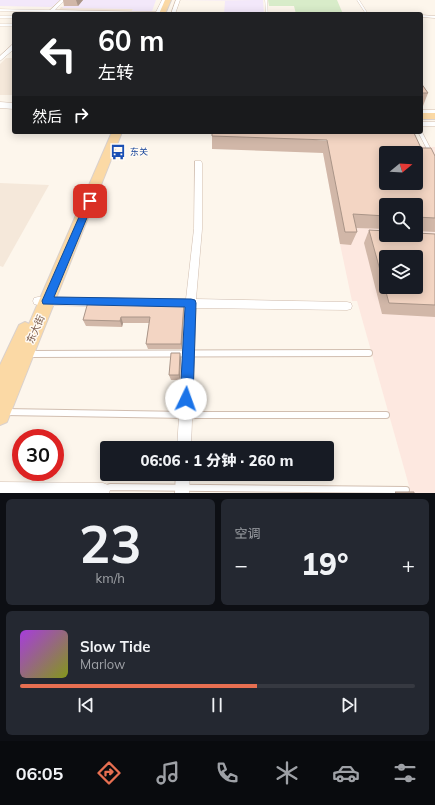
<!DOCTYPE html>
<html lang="zh">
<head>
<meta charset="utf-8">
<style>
	body { margin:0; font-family:Mulish,"Noto Sans SC",sans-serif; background:#242831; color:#f1f3f6; height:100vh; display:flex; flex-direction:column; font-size:15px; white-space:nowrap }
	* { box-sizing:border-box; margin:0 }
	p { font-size:13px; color:#9ea1a6 }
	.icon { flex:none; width:22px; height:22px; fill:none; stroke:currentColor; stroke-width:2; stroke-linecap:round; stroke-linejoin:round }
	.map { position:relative; height:493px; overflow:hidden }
	.details { display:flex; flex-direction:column; gap:6px; padding:6px; background:#0d0f14; flex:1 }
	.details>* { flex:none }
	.hud { position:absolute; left:12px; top:12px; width:411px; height:122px; border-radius:4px; box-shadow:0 2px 10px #0003; background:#202124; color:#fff; overflow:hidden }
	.needle { width:26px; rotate:72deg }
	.buttons { position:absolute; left:379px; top:146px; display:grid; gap:8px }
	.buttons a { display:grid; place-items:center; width:44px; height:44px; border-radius:4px; background:#171b24; box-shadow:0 2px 10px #0003; font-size:20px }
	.speed { position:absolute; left:12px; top:429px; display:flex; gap:8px; font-size:20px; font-weight:700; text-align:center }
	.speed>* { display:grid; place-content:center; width:52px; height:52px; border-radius:50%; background:#171b24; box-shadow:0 2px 10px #0003; line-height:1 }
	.speed .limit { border:6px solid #d22; background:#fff; color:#111 }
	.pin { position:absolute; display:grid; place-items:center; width:34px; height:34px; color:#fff; margin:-17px; border-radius:8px; box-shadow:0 2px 6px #0006 }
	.me { position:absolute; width:44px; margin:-22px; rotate:3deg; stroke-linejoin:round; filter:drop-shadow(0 0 3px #0008) }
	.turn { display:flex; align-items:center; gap:14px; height:84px; padding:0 20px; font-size:18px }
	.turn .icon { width:52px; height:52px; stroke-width:2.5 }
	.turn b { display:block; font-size:28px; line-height:34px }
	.then { display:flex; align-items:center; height:38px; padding:0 20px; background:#0003; gap:8px; font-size:15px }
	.big { font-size:30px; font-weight:800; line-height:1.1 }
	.details .card { flex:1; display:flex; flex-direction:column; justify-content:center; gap:6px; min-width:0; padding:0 14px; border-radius:6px; background:#242831 }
	.details .dial { align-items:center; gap:0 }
	.dial b { font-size:52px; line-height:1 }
	.song { display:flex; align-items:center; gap:12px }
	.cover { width:48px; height:48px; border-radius:6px; background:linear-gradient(135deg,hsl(280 70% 55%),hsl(70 70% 35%)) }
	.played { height:4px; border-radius:2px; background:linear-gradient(90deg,#e76f51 60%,#363941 60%) }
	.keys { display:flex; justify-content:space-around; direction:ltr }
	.heat { display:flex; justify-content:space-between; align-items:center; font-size:22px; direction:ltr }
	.details .tiles { flex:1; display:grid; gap:6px; grid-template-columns:1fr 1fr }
	.card:last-child { grid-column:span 2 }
	.trip { position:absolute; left:100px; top:441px; width:234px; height:40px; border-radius:4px; background:#171b24; box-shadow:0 2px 10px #0003; font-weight:800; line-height:40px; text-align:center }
	.tab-bar { display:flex; height:64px; justify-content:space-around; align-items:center; background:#090b0e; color:#9ea1a6 }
	.tab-bar .icon { width:28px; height:28px }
	.tab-bar .selected { color:#e76f51 }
	.tab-bar b { font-size:18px; color:#f1f3f6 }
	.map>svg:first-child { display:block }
</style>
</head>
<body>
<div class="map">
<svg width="435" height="493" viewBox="0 0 435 493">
	<rect width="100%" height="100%" fill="#fdf6ec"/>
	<!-- residential -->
	<g fill="#f5e8da">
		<path d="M61,7L133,9L131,12L59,10Z"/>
		<path d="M6,58H14V95H0V64Z"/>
		<path d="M0,183L49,185L3,267L0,266Z"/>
	</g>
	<!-- commercial -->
	<path fill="#fde8e0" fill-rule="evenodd" d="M321,142L435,147V493H411L357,301H352L340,244ZM386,153H416V183H386ZM386,205H416V235H386ZM386,257H416V287H386Z"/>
	<!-- education -->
	<g fill="#f3e8fa">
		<path d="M0,0H60L52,7L0,6Z"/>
		<path d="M70,0H156L152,11L148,12H131L133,9L62,8Z"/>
		<path d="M263,0L264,14H224L225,1H180Z"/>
	</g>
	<!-- green -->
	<path fill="#d8ecc9" d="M268,0H337L343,14H296L294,6H269Z"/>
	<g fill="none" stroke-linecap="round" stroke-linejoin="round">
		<defs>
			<g id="lane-far2">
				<path d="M266,0L267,14"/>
				<path d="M358,0L367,14"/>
				<path d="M0,10L51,11"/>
				<path d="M0,17H14"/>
				<path d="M0,25H14"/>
			</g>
			<path id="lane-far1" d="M420,132L435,161"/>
			<g id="lane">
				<path d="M29,354L369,353"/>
				<path d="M5,412L186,415H386"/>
				<path d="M104,489L110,487L406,490"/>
			</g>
			<g id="street">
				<path d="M61,0H65L55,10L156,12L162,0H166L160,12L168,13L52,12L48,14V12Z"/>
				<path d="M176,0H180L175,14H171Z"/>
				<path d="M421,15L435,16V18L421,17Z"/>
				<path d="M12,45H14V49L0,61V56Z"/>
				<rect x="421" y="110" width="14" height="4"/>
				<rect x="421" y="122" width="14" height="4"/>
				<path d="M195,161H201L202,163V229L196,299L347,302L351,303L352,306L351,309L347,310L196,308L191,448H177L186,308L38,305L34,304L33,301L34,298L38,297L186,299L194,229Z"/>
				<path d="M176,474H190L189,493H175Z"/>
				<path d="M0,482L103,483L108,485L110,490L109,493H0Z"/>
			</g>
			<path id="secondary" d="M0,102L14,103V109L0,108Z"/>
			<g id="primary">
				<path d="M165,0H171L165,14H159Z"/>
				<rect x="421" y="113" width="14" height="6"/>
				<path d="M112,132H122L7,422L0,425V365L19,325L25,322L29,324Z"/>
			</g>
		</defs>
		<!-- lane-far2 casing -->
		<use href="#lane-far2" stroke="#d1beb0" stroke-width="2.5"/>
		<!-- lane-far1 casing -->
		<use href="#lane-far1" stroke="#d1beb0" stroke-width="4.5"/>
		<!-- lane casing -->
		<use href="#lane" stroke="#d1beb0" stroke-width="8"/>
		<!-- street casing -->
		<use href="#street" stroke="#d1beb0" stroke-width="1"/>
		<!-- secondary casing -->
		<use href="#secondary" stroke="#d6c0b0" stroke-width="1"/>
		<!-- primary casing -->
		<use href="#primary" stroke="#dad1cd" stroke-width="2"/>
		<!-- lane-far2 -->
		<use href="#lane-far2" stroke="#fff" stroke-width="2"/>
		<!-- lane-far1 -->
		<use href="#lane-far1" stroke="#fff" stroke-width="3.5"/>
		<!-- lane -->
		<use href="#lane" stroke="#fff" stroke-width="6"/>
		<!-- street -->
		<use href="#street" fill="#fff" fill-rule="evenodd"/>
		<!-- secondary -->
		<use href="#secondary" fill="#fff" fill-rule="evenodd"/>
		<!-- primary -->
		<use href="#primary" fill="#fbd9a5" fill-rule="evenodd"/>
	</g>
	<!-- wall -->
	<g fill="#d1b7a8">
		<path d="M63,0H83L78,6H64Z"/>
		<path d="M421,83L428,93L423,106H421Z"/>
		<path d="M212,132L421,148L435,156V232L416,231V205H386V229L356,228L357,232L351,245L340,244L323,153L212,149Z"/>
		<path d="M369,230L435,234V317L382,314L364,243Z"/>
		<path d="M184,309L182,349H148L146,344L149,323H123L122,327L86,326L83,320Z"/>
		<path d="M181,358L180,380H171L169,375Z"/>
	</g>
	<!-- shaded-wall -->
	<g fill="#aa9588">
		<path d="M76,0H83L78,6Z"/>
		<path d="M184,303V309L182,349L181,344Z"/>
		<path d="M121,317L123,323L122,327L120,321Z"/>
		<path d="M180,353L181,358L180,380L179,375Z"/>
	</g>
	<!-- building -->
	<g fill="#f3d5c3" stroke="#aa9588" fill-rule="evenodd">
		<path d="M421,83L428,93H421Z"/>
		<path d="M212,132H394L414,133L421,148H431L435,156V218L416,217V205H386V216L353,214L357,232H345L327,140L212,136ZM386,153H416V183H386Z"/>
		<path d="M369,230L386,231V235H416V233L435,234V305L389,303ZM386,257H416V287H386Z"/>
		<path d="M88,302L184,303L181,344H146L150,317H121L120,321L83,320Z"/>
		<path d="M171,353H180L179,375H169Z"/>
		<path d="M395,492H414V493H396Z"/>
	</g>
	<!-- route -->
	<path fill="#1a73e8" stroke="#114b97" d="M90,198L94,201L54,297L191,299L195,300L196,303L193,399L191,404L186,406L182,404L180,399L185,307L43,304L42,301L86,201Z"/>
	<!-- icons -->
	<defs>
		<symbol id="bus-bare" viewBox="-9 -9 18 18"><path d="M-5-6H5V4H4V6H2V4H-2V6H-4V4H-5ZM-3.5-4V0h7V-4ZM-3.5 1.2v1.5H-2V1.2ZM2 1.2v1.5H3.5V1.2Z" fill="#1a4fb4" stroke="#fffaf3" stroke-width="2.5" paint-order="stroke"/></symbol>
	</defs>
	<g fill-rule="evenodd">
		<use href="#bus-bare" x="107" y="141" width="22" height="22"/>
	</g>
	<g text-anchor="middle" stroke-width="3" stroke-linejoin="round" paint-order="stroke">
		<!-- far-transit labels -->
		<g font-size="9" fill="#164399" stroke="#fffaf3" text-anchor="start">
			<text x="130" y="155">东关</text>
		</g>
		<!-- street labels -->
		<g font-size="10" fill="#7a5c4d" stroke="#fffaf3">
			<text transform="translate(35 329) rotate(-67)" y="4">东大街</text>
		</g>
	</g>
</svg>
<div class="buttons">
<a><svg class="needle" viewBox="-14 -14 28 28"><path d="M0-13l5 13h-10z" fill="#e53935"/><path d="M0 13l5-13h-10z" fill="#9ea1a6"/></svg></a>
<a><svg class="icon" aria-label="search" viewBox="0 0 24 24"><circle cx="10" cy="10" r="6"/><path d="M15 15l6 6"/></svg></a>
<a><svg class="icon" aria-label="layers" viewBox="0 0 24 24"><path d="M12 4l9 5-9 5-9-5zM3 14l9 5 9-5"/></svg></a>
</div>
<div class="speed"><div class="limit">30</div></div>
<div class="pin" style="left:90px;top:201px;background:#d93025"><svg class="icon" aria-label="arrive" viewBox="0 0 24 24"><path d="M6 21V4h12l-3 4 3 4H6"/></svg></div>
<svg class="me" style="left:186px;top:399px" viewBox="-20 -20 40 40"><circle r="19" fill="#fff"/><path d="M0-13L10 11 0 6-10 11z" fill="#1a73e8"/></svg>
<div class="trip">06:06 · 1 分钟 · 260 m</div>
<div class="hud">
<div class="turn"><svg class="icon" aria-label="left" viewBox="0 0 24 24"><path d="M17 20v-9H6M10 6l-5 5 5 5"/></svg><div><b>60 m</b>左转</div></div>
<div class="then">然后<svg class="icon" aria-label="right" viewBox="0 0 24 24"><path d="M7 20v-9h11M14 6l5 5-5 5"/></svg></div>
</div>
</div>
<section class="details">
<div class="tiles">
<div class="card dial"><b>23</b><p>km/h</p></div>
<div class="card"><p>空调</p>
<div class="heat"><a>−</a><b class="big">19°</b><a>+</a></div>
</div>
<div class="card">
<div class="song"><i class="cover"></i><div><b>Slow Tide</b><p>Marlow</p></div></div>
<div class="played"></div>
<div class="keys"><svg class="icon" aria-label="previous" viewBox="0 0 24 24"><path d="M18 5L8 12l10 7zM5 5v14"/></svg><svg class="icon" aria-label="pause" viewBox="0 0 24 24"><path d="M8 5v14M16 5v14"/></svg><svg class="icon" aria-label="next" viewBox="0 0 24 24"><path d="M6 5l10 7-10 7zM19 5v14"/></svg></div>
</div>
</div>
</section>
<nav class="tab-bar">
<b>06:05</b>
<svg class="icon selected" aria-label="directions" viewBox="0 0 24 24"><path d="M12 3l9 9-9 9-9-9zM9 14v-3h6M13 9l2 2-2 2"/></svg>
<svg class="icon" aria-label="music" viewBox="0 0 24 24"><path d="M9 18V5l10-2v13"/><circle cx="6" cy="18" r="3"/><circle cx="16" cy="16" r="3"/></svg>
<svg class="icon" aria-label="phone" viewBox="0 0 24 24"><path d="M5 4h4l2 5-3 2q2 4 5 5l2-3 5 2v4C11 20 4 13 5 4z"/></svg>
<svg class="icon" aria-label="climate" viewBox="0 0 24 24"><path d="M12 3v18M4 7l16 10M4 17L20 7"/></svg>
<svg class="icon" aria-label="car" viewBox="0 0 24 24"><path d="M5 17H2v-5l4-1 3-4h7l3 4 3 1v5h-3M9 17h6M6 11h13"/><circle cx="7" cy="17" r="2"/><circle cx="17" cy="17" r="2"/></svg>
<svg class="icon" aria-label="filters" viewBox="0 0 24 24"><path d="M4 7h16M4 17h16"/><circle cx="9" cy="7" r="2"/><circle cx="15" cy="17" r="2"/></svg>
</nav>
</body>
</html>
